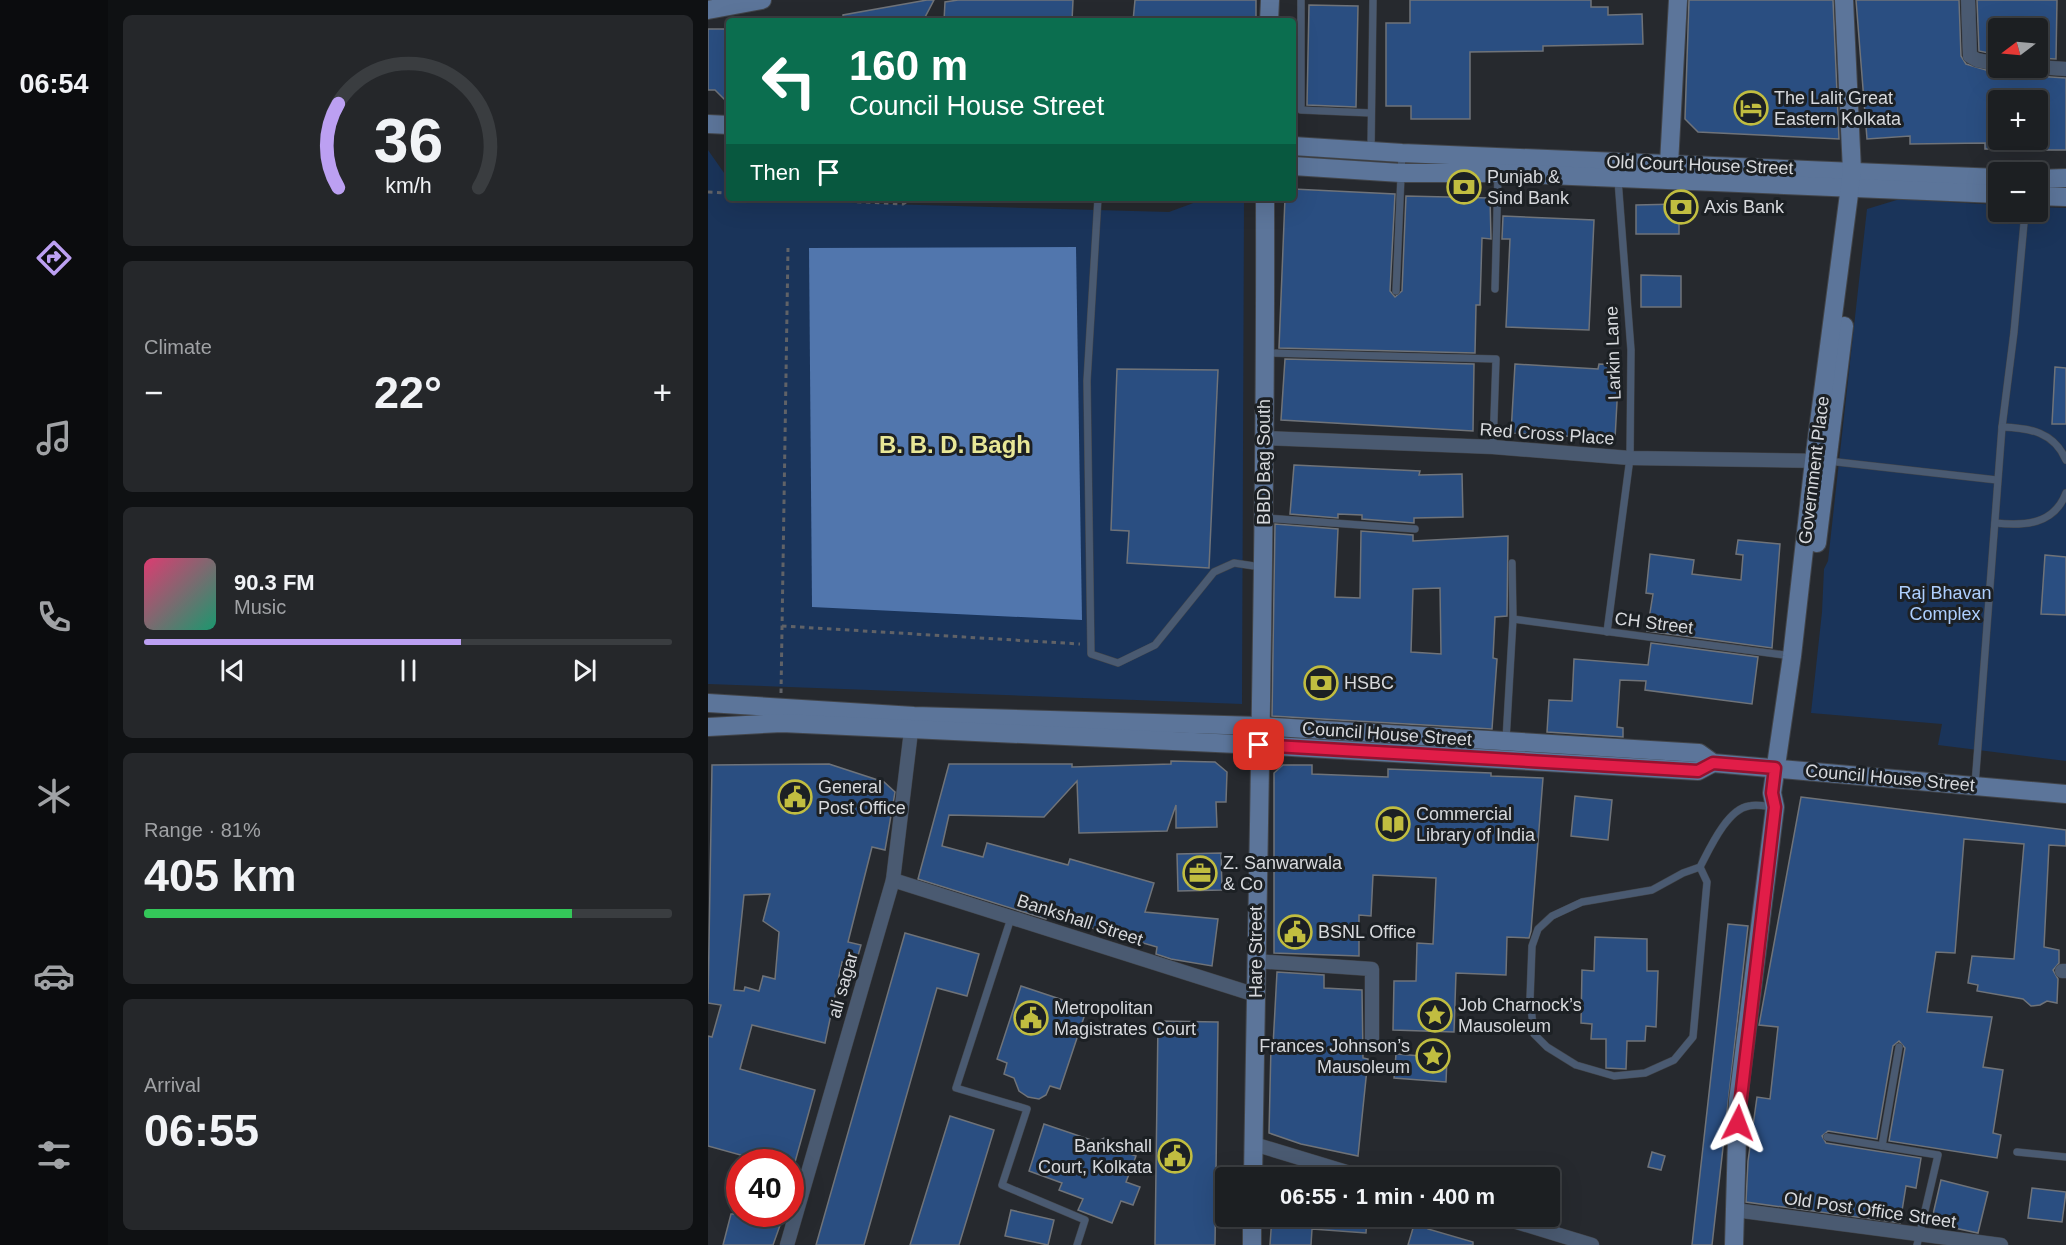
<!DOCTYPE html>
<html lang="en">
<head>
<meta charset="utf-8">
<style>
	body { margin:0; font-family:Helvetica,sans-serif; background:#25272a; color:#f1f3f6; height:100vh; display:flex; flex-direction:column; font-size:22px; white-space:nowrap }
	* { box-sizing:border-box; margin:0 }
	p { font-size:20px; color:#a0a2a5 }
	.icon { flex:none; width:33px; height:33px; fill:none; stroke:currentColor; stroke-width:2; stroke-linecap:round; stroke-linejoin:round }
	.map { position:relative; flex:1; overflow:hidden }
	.drawer { display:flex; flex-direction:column; gap:15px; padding:15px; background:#0f1113; width:600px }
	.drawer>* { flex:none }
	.hud { position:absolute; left:18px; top:18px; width:570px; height:183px; border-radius:6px; box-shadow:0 6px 24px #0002,0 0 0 2px #3a3d40; background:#0b6e4f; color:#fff; overflow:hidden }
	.needle { width:39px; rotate:254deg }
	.tools { position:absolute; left:1280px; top:18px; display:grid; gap:12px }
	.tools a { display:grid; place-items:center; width:60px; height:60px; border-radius:6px; background:#1c1f22; box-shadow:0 6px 24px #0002,0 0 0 2px #3a3d40; font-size:30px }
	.speed { position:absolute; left:18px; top:1149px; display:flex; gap:12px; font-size:30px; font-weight:700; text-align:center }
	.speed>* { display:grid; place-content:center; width:78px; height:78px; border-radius:50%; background:#1c1f22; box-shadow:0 6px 24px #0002,0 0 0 2px #3a3d40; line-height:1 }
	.speed .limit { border:9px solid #d22; background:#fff; color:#111 }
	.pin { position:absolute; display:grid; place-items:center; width:51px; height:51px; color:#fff; margin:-26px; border-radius:12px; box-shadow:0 3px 9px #0006 }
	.me { position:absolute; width:66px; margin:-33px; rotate:3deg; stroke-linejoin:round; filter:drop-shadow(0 0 4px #0008) }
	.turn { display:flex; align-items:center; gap:21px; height:126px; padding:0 24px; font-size:27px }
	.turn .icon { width:78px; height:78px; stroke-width:2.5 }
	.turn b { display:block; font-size:42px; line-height:51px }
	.then { display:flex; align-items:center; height:57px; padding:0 24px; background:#0003; gap:12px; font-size:22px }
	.big { font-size:45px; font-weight:600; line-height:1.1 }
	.drawer .widget { flex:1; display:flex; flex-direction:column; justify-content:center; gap:9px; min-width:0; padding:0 21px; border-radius:9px; background:#25272a }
	.drawer .dial { align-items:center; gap:0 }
	.dial svg { height:156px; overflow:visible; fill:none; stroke:#3a3d40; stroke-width:7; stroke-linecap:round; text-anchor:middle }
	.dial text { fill:#f1f3f6; stroke:none }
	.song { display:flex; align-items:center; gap:18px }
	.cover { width:72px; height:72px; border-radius:9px; background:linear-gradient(135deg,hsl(340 70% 55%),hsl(160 70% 35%)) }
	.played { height:6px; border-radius:3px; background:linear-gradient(90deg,#bca0f2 60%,#3a3d40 60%) }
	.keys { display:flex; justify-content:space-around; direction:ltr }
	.heat { display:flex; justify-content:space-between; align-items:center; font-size:33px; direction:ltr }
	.charge { height:9px; border-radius:4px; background:linear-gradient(90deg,#34c759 81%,#3a3d40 0) }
	.trip { position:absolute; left:507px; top:1167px; width:345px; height:60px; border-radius:6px; background:#1c1f22; box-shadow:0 6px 24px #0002,0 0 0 2px #3a3d40; font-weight:600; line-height:60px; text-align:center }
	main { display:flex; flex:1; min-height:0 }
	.tab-bar { display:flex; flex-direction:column; width:108px; justify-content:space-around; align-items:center; background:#0b0c0e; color:#a0a2a5 }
	.tab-bar .icon { width:42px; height:42px }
	.tab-bar .selected { color:#bca0f2 }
	.tab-bar b { font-size:27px; color:#f1f3f6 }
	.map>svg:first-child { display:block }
</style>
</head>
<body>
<main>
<nav class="tab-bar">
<b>06:54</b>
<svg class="icon selected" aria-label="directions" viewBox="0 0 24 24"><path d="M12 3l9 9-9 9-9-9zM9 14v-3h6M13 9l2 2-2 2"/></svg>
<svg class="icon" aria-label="music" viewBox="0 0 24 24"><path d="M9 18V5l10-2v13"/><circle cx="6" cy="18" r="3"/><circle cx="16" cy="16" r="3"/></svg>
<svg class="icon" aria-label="phone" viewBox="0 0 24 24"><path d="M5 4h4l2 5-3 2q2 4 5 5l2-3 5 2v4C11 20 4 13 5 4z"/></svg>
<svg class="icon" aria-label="climate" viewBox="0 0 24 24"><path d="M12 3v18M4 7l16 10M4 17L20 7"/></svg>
<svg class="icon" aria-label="car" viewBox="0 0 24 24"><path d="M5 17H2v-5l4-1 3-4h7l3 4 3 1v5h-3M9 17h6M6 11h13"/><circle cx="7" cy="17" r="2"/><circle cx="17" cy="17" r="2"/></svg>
<svg class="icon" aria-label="filters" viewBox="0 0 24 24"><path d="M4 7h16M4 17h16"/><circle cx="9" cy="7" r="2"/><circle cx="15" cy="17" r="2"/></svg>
</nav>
<section class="drawer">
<div class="widget dial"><svg viewBox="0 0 100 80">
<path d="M14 69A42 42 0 1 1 86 69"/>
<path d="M14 69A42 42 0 0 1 14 26" stroke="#bca0f2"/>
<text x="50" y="56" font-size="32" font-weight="700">36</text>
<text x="50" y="72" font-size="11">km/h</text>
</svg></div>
<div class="widget"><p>Climate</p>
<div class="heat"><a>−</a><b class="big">22°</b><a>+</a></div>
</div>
<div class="widget">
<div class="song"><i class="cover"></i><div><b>90.3 FM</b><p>Music</p></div></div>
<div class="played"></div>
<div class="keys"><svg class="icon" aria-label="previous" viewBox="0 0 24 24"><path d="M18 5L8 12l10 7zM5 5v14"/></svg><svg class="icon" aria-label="pause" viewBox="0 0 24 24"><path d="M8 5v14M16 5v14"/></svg><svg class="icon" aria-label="next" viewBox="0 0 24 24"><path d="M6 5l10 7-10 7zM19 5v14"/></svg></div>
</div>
<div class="widget"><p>Range · 81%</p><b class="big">405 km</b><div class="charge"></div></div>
<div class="widget"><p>Arrival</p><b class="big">06:55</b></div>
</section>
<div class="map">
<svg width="1358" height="1245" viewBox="0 0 1358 1245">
	<rect width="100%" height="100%" fill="#26292e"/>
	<!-- green -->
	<g fill="#1a345a">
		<path d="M0,150L21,180V198L35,200L461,212L499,198H536L534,704L0,684Z"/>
		<path d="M1192,199L1290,205V212H1329V207L1358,208V761L1230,745L1234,724L1103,713L1114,612L1116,569L1120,561L1159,209Z"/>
	</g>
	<!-- water -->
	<path fill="#5176ad" d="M368,247L374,620L104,607L101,248Z"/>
	<!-- building -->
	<g fill="#2a4e81" stroke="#6f7379" stroke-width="1.5" fill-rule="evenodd">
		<path d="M219,0H226L215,21H135V15Z"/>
		<path d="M250,0H365L364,21H236L237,2Z"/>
		<path d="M427,0H548V21H425Z"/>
		<path d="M702,0H883V7H900V15L934,14L935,44L835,46V51L762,52V119H703V106H678V23H702Z"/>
		<path d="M981,0H1125L1131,139L990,132L977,119Z"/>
		<path d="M1148,0H1251L1253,56L1258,64L1288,73L1297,69L1321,70L1328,76L1358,78V150H1329V100H1290V149H1277V143L1202,144V136L1159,139Z"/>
		<path d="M1269,0H1349L1348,59L1329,58V26L1292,23L1290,55L1271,51Z"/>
		<path d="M601,5L650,6L648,107L599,105Z"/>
		<path d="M0,29H21V104L7,90H0Z"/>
		<path d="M585,189L687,194L682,291L687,297L694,291L698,196L782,198L783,239L774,238L772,305H768L767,353L571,348L577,198H585Z"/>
		<path d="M971,204V234H928V205Z"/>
		<path d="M795,216L886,220L881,330L798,327L802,239H794Z"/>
		<path d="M933,275L973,276V307H933Z"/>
		<path d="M577,359L766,364L765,431L573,420Z"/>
		<path d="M807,364L890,369L891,364L911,365L907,439L803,433Z"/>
		<path d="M1347,367L1358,368V424H1344Z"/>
		<path d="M409,369L510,370L501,568L419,563L421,531L403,530Z"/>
		<path d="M586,465L712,471L711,475L754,474L755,517L706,518V523L654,519V515L630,514V518L582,514Z"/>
		<path d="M567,524L630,529L627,597L652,598L653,531L705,535V541L800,536L799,616L787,617L785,658L789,659L784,729L564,716ZM732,588L733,654L703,652L705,589Z"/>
		<path d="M1030,540L1072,544L1064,648L939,631L945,594L938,593L942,554L986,560L984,574L1033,580L1035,555L1028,554Z"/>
		<path d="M1337,555L1358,557V615L1333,614Z"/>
		<path d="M943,643L1050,657L1044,704L937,690L938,681L912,680L909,727L915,728V737L839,732L841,700L864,701L866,659L940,665Z"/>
		<path d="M463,761L507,762L519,772L518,802H508L509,827L468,828V805L459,831L371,833L369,781L336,817L241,815L234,846L275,857L279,843L360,865L362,859L446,883L437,912L510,919L504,966L463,959L448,954L449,947L339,915L338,919L210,879L241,764H364V767L463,764Z"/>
		<path d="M121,764L176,782L187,792L185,804L177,850L164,847L140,942L153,945L147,966L134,962L117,1043L44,1025L32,1069L107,1090L87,1162H58L0,1146V1036L4,1037L13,1005L0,1003L4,765ZM62,894L55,921L71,932L67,979L55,976L51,991L37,987L36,991L26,990L36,895Z"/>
		<path d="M575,765H604V774L680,777V769L783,773V776L835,778L823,931L821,938L799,937L798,975L748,973L746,1032L685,1030L686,981H708L709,943L725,944L728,878L665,875L663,916L651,915V956L566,953V773Z"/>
		<path d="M867,796L904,800L900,840L863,836Z"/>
		<path d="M1093,797L1358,830V846L1341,845L1336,947L1351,950V963L1345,970L1350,979L1349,1003L1339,1001L1332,1005L1323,1006L1315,999L1269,991L1270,985L1260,983L1264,956L1306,959L1316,844L1256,839L1247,953L1228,952L1219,1012L1284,1017L1275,1067L1295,1070L1285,1133L1293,1135L1289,1158L1181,1141L1197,1048L1191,1041L1185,1046L1169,1139L1120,1131L1114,1136L1118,1143L1213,1158L1208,1188L1198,1186L1192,1223L1038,1202L1040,1161L1049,1097L1062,1099L1070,1027L1051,1025Z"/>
		<path d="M513,853L514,890L470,891L469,854Z"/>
		<path d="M1020,924L1040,926L1004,1245H984Z"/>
		<path d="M197,933L271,954L259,996L229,988L156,1245H108Z"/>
		<path d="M887,937L939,939V971H950L948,1027L938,1026L937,1041H919L918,1069L898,1068V1039H883L884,1024L873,1023L874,970L886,971Z"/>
		<path d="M569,972L616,975V988L654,990L655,1058L660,1059L650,1156L593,1144L561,1133L563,1046H565Z"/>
		<path d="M313,986L379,1008L352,1089L342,1086L338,1095L331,1099L320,1097L311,1091L306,1078L296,1074L299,1063L289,1059Z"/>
		<path d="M450,1021L510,1022L507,1245H447Z"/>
		<path d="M688,1054L739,1058L738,1082L686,1078Z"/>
		<path d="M242,1116L286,1130L251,1245H202Z"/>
		<path d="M336,1124L389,1142L396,1138L399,1146L428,1156L418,1182L432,1187L425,1205L413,1201L404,1223L370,1210L375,1199L351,1190L354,1183L321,1171Z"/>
		<path d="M944,1152L957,1156L953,1170L940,1167Z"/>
		<path d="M1233,1180L1280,1192L1270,1233L1223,1223Z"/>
		<path d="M1324,1188L1358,1192L1354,1222L1320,1218Z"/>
		<path d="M303,1210L346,1220L340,1245L297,1236Z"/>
		<path d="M23,1214H76L65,1245H15Z"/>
		<path d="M564,1216H659L658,1233L604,1229L603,1245H562Z"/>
		<path d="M708,1218L721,1222L720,1229L765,1242V1245H700Z"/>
	</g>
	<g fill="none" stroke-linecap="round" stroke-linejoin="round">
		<defs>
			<g id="lane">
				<path d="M593,0V110L663,113"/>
				<path d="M663,149L665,0"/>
				<path d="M390,198L379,381L383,654L410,663L447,645L506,572L526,563L553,567"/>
				<path d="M787,289L790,174"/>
				<path d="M688,291L694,153"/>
				<path d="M558,353L788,359L785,447"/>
				<path d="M1294,427L1306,332L1317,212"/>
				<path d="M1120,461L1289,480"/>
				<path d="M557,518L707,529"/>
				<path d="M1287,523C1316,526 1346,525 1358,493"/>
				<path d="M805,619L1084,656"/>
				<path d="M899,632L922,458L923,350L910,180"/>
				<path d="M798,740L805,619L804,563"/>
				<path d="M1267,785L1294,427C1322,428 1346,432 1358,460"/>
				<path d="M992,867L975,873L944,890L874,902L844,916L830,929L824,946L822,999L826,1034L839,1047L868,1065L906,1076L937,1073L966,1060L985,1037L999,882L992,867C1001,850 1019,809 1041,806C1048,804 1057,806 1065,807"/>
				<path d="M303,918L248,1088L319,1109L294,1185L377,1220L369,1245"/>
				<path d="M1119,1137L1230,1155L1209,1245"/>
				<path d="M1174,1146L1191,1047"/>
				<path d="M1309,1152L1358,1157"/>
			</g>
			<g id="street">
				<path d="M1260,0L1262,56L1269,60L1290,64"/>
				<path d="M1329,67L1358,69"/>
				<path d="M555,438L785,447L922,458L1115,461"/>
				<path d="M185,880L548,995"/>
				<path d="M547,961L664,969V1046"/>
				<path d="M1354,971H1358"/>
				<path d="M546,1144L658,1178"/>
				<path d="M1027,1210L1293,1245"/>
				<path d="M789,1216L884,1245"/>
				<path d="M79,1245L185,880L203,731"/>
			</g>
			<g id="secondary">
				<path d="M0,10L54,0"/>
				<path d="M561,21L562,0"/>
				<path d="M0,124L21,125"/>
				<path d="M585,146L694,153L1290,178"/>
				<path d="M961,164L970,0"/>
				<path d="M585,166L693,173H790L1290,194"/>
				<path d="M1329,179L1358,178"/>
				<path d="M1329,196L1358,197"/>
				<path d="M1109,543L1136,326"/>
				<path d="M0,703L206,716L551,726L991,753L1005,763L1358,794"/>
				<path d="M0,727L74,723L551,745L990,771L1005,763"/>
				<path d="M545,1178C550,851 558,524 557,198"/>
				<path d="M544,1245V1216"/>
				<path d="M1026,1245L1030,1101L1067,807L1064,793L1084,656L1106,461L1144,171L1136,0"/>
			</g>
		</defs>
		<!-- lane casing -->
		<use href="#lane" stroke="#42454a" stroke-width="8"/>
		<!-- street casing -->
		<use href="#street" stroke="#42454a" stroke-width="15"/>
		<!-- secondary casing -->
		<use href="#secondary" stroke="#42454a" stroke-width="20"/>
		<!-- path -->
		<g stroke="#606267" stroke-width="3" stroke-dasharray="4.5 4.5" stroke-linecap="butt">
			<path d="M0,192L21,193"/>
			<path d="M77,198L195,204L205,198"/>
			<path d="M74,626L372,644"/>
			<path d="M73,693L80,248"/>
		</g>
		<!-- lane -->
		<use href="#lane" stroke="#4a5a71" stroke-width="7"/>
		<!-- street -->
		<use href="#street" stroke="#4a5a71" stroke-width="14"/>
		<!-- secondary -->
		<use href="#secondary" stroke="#5c759a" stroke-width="18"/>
	</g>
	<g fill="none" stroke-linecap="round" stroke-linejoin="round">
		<defs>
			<path id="route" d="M551,745L990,771L1005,763L1067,768L1064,793L1067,807L1030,1123"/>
		</defs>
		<!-- route casing -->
		<use href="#route" stroke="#92132f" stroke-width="15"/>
		<!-- route -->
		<use href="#route" stroke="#e11d48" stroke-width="10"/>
	</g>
	<!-- icons -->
	<defs>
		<symbol id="hotel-ring" viewBox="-11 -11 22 22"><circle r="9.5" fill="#1c2024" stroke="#c1bd40" stroke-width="1.5"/><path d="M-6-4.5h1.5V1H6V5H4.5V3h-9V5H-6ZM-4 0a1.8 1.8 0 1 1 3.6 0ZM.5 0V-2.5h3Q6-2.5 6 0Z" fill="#c1bd40"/></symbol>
		<symbol id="bank-ring" viewBox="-11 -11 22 22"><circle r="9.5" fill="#1c2024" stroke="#c1bd40" stroke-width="1.5"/><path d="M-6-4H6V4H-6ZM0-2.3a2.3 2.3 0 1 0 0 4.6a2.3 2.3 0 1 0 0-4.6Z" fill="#c1bd40"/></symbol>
		<symbol id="civic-ring" viewBox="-11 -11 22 22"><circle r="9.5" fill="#1c2024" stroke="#c1bd40" stroke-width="1.5"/><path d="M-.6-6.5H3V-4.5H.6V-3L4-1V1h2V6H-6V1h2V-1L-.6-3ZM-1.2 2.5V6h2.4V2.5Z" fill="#c1bd40"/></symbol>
		<symbol id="library-ring" viewBox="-11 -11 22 22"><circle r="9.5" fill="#1c2024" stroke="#c1bd40" stroke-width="1.5"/><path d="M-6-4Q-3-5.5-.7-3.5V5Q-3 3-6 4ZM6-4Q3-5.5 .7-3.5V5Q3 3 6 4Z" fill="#c1bd40"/></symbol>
		<symbol id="office-ring" viewBox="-11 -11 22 22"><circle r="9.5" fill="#1c2024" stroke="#c1bd40" stroke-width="1.5"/><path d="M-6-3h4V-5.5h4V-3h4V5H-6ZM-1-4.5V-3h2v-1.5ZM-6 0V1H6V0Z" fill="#c1bd40"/></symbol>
		<symbol id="sight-ring" viewBox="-11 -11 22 22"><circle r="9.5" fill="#1c2024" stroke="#c1bd40" stroke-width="1.5"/><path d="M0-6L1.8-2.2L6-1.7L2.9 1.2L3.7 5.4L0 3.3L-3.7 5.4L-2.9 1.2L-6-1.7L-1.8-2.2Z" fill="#c1bd40"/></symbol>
	</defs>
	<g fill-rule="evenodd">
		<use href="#hotel-ring" x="1024" y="89" width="38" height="38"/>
		<use href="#bank-ring" x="737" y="168" width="38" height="38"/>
		<use href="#bank-ring" x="954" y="188" width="38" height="38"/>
		<use href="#bank-ring" x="594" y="664" width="38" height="38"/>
		<use href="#civic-ring" x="68" y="778" width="38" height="38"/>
		<use href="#library-ring" x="666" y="805" width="38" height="38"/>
		<use href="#office-ring" x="473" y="854" width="38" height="38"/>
		<use href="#civic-ring" x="568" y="913" width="38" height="38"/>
		<use href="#sight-ring" x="708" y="996" width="38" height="38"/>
		<use href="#civic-ring" x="304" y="999" width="38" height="38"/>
		<use href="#sight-ring" x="706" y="1037" width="38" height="38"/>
		<use href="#civic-ring" x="448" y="1137" width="38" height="38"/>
	</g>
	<g text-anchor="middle" stroke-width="6" stroke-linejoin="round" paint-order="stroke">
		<!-- poi labels -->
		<g font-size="18" fill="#d7d9dd" stroke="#1c2024" text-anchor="start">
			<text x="1066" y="104">The Lalit Great<tspan x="1066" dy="21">Eastern Kolkata</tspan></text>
			<text x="779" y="183">Punjab &amp;<tspan x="779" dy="21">Sind Bank</tspan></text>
			<text x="996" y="213">Axis Bank</text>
			<text x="636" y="689">HSBC</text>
			<text x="110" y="793">General<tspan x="110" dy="21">Post Office</tspan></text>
			<text x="708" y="820">Commercial<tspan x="708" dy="21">Library of India</tspan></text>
			<text x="515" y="869">Z. Sanwarwala<tspan x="515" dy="21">&amp; Co</tspan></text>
			<text x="610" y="938">BSNL Office</text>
			<text x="750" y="1011">Job Charnock’s<tspan x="750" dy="21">Mausoleum</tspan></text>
			<text x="346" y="1014">Metropolitan<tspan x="346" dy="21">Magistrates Court</tspan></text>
			<text x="702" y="1052" text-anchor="end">Frances Johnson’s<tspan x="702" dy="21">Mausoleum</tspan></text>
			<text x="444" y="1152" text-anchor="end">Bankshall<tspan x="444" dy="21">Court, Kolkata</tspan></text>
		</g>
		<!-- street labels -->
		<g font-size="18" fill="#d7d9dd" stroke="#1c2024">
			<text transform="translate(992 165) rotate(2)" y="6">Old Court House Street</text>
			<text transform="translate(905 353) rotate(-92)" y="6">Larkin Lane</text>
			<text transform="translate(839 434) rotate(4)" y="6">Red Cross Place</text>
			<text transform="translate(556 462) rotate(-90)" y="6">BBD Bag South</text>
			<text transform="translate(1106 470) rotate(-83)" y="6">Government Place</text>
			<text transform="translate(946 623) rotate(7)" y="6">CH Street</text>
			<text transform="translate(679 734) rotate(4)" y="6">Council House Street</text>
			<text transform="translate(1182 778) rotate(5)" y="6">Council House Street</text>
			<text transform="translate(372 920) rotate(18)" y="6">Bankshall Street</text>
			<text transform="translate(548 952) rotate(-90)" y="6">Hare Street</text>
			<text transform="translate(135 985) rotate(-74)" y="6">ali sagar</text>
			<text transform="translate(1162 1210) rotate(8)" y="6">Old Post Office Street</text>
		</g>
		<!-- park labels -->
		<g font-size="18" fill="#aecffe" stroke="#1c2024">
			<text x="1237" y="599">Raj Bhavan<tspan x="1237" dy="21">Complex</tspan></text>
		</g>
		<!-- district labels -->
		<g font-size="24" font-weight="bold" fill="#e8e797" stroke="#1c2024">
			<text x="247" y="453">B. B. D. Bagh</text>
		</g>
	</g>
</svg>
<div class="tools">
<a><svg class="needle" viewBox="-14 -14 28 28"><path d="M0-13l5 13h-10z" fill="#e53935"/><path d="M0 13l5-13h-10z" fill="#a0a2a5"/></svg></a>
<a>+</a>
<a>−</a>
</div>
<div class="speed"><div class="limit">40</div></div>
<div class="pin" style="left:551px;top:745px;background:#d93025"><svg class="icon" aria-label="arrive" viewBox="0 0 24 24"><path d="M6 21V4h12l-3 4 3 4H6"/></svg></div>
<svg class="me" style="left:1030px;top:1123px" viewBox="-20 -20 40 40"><path d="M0-17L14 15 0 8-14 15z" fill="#e11d48" stroke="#fff" stroke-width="4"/></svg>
<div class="trip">06:55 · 1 min · 400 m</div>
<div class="hud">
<div class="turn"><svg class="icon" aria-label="left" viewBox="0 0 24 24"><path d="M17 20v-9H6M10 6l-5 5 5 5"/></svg><div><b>160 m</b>Council House Street</div></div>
<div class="then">Then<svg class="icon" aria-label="arrive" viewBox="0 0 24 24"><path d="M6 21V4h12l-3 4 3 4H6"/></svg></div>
</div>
</div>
</main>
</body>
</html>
